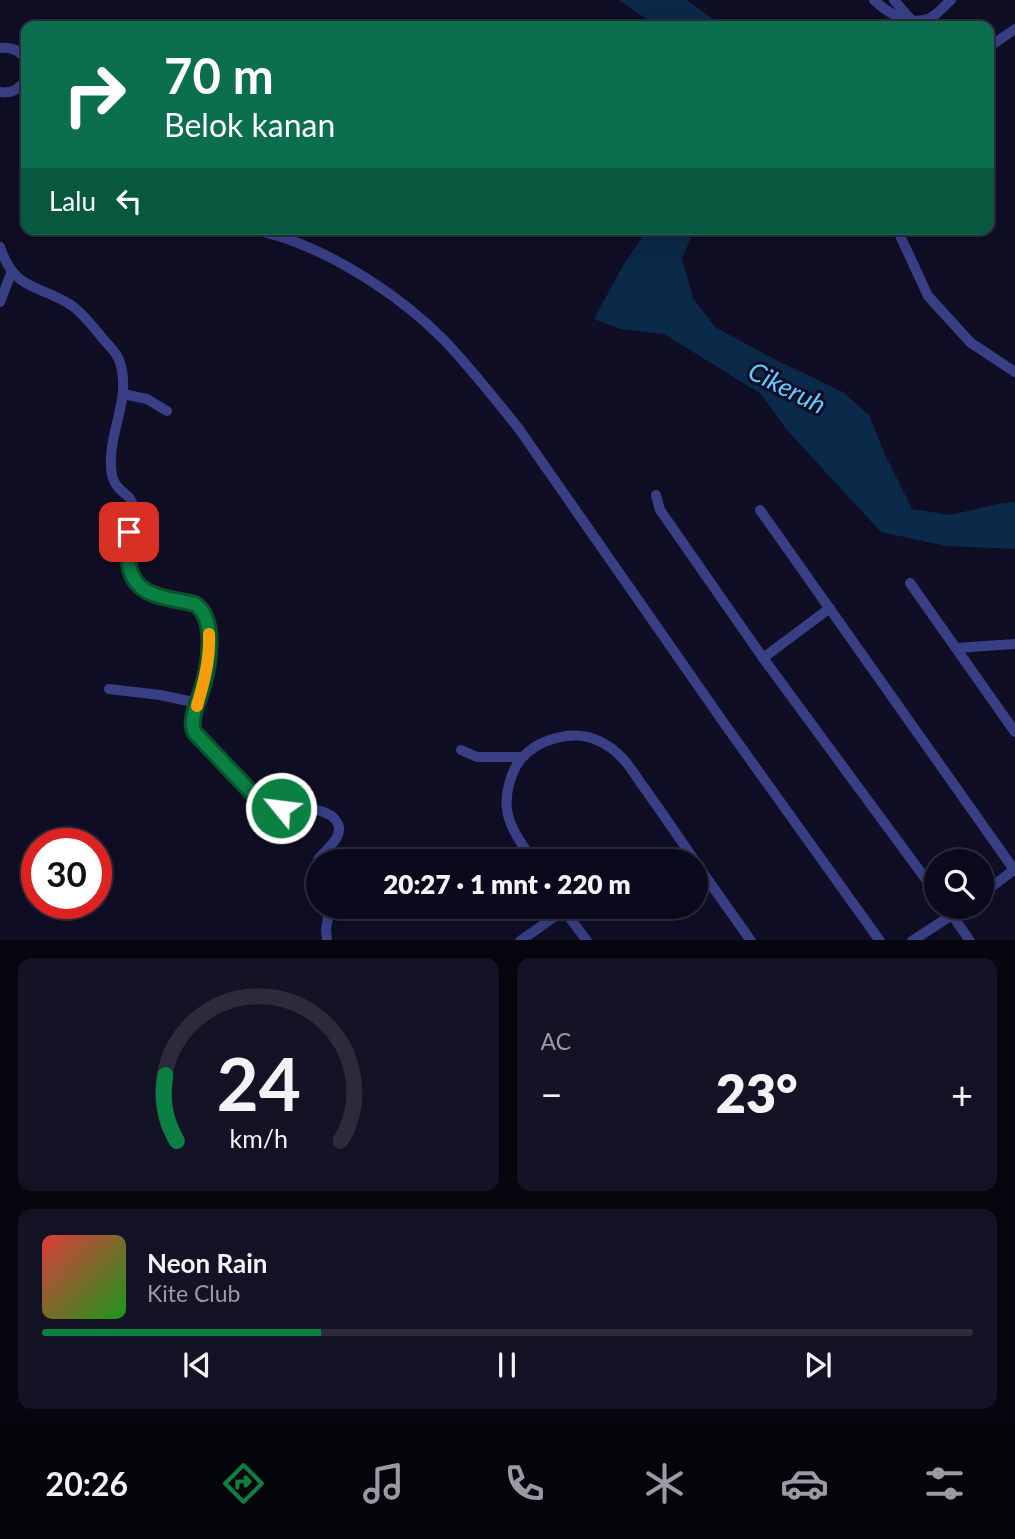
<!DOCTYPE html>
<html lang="id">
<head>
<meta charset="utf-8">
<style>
	body { margin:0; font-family:Lato,sans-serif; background:#141325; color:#f1f3f6; height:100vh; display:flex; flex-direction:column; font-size:26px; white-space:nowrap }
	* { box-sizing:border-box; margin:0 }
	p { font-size:23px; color:#9a9aa3 }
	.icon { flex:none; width:38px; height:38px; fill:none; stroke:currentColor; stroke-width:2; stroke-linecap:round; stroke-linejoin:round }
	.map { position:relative; height:940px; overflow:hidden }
	.details { display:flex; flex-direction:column; gap:18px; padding:18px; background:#06060f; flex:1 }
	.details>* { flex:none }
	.guide { position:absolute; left:21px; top:21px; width:973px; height:214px; border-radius:14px; box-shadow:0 7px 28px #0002,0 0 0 2px #2b2b3b; background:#0b6e4f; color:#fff; overflow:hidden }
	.fabs { position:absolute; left:924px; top:849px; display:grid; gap:14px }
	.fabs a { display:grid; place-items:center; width:70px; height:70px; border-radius:50%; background:#0b0a1c; box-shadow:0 7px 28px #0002,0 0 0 2px #2b2b3b; font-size:35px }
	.speed { position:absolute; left:21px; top:828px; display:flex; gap:14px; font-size:35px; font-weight:700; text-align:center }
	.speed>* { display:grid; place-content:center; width:91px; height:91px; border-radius:50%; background:#0b0a1c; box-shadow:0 7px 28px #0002,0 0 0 2px #2b2b3b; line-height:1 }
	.speed .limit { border:10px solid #d22; background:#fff; color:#111 }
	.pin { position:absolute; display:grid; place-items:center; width:60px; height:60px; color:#fff; margin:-30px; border-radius:14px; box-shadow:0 4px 10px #0006 }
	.me { position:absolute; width:77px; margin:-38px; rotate:299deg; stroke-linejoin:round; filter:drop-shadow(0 0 5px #0008) }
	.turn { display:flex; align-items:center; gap:24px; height:147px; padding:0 28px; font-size:32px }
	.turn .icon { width:91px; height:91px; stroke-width:2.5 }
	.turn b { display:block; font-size:49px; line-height:60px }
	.then { display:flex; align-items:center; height:66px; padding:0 28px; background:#0003; gap:14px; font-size:26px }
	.big { font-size:52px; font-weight:800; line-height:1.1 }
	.details .widget { flex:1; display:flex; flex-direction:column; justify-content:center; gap:10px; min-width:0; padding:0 24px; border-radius:14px; background:#141325 }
	.details .dial { align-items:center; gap:0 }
	.dial svg { height:182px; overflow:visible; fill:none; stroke:#2b2b3b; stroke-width:7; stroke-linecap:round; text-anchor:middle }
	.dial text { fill:#f1f3f6; stroke:none }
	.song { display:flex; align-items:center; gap:21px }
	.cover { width:84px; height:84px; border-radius:10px; background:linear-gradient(135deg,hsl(0 70% 55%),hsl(120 70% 35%)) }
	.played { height:7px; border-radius:4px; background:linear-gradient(90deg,#0b8043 30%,#2b2b3b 30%) }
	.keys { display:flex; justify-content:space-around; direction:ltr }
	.heat { display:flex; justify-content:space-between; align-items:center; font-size:38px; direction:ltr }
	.details .tiles { flex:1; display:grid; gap:18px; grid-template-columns:1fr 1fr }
	.widget:last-child { grid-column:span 2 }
	.trip { position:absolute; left:306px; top:849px; width:402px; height:70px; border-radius:35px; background:#0b0a1c; box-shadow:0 7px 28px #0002,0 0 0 2px #2b2b3b; font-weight:800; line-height:70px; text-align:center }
	.menu { display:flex; height:112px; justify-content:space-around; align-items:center; background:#04040b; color:#9a9aa3 }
	.menu .icon { width:49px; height:49px }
	.menu .current { color:#0b8043 }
	.menu b { font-size:32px; color:#f1f3f6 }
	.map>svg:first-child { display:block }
</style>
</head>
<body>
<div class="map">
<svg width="1015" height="941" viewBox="0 0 1015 941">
	<rect width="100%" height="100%" fill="#0f0e25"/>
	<!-- water -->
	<g fill="#0b2948">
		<path d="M618,0H686L723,26H657Z"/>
		<path d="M648,229H695L682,258L693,298L715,327L776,360L843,392L869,415L885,455L912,509L950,515L998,504L1015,502V549L946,546L881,532L786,429L761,394L664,334L620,329L594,319L625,262Z"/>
	</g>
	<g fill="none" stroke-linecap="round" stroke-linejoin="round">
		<!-- minor -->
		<g stroke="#383f85" stroke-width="10">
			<path d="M874,0C888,13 910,27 930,18C937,15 945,5 951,0"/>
			<path d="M894,0L912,21"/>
			<path d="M989,47L1015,29"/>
			<path d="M0,48C12,47 21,50 26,61"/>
			<path d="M0,92C12,94 20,89 26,79"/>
			<path d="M254,229C266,233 279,236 290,240C345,260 402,298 443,339C470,367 494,398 519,429L726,726L880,941"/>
			<path d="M897,229L928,296L971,343L1015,372"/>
			<path d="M0,247C15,292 39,284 71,305C84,314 94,328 104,340C111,348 119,355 121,366C130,400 109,432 111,466C111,473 113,481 117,486C123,494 132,496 133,506C135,518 128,531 127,543C126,550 128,557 129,564C135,600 166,597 195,604C228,627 195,697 192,728L197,736C212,750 225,765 239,780C247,788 256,800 267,805C286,813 327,801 338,824C344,838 324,850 318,860L317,864L318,866"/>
			<path d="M0,302L12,271"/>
			<path d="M123,394L147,399L167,411"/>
			<path d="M656,495L660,510L763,658L936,893"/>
			<path d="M760,510L1015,871"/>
			<path d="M910,583L1015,732"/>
			<path d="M956,648L1015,644"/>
			<path d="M763,658L830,608"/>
			<path d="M109,689L160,695L198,703"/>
			<path d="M461,750L477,757H522"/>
			<path d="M533,861C523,845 509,828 507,809C505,793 511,771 521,759C539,738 575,729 599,741C605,744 613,749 617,753C626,760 634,773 640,782C659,808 677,835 695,861"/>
			<path d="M696,863L751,941"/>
			<path d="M982,894L1015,869"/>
			<path d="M964,906L952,915L970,941"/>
			<path d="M327,941L326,929L330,906"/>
			<path d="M520,941L564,910L587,941"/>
			<path d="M912,941L952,915L946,906"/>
		</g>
	</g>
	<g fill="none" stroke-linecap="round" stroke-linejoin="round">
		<defs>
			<path id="route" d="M129,532C126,544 127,554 129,565C135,599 168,597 195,604C217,619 209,664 203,686C199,700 188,720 195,733L254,795L267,805L281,808"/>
		</defs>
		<!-- route casing -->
		<use href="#route" stroke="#07532c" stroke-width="18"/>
		<!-- route -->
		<use href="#route" stroke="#0b8043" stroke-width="12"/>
		<!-- slow -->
		<path stroke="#f59e0b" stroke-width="12" d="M197,706C204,682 210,659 209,634"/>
	</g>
	<g text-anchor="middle" stroke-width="6" stroke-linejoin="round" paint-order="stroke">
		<!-- water labels -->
		<g font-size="26" font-style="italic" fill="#60cbff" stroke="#0f0e25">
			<text transform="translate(787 388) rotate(27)" y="9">Cikeruh</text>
		</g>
	</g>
</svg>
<div class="fabs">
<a><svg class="icon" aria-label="search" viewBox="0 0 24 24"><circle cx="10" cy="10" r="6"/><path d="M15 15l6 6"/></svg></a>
</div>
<div class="speed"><div class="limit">30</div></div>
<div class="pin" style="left:129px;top:532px;background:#d93025"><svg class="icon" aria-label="arrive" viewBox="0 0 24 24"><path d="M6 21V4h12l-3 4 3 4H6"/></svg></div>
<svg class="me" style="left:281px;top:808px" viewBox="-20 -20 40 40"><circle r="17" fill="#0b8043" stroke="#fff" stroke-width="3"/><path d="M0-11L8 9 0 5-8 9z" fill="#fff"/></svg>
<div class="trip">20:27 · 1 mnt · 220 m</div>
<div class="guide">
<div class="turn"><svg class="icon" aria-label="right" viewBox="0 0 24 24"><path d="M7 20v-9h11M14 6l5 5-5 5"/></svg><div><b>70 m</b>Belok kanan</div></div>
<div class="then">Lalu<svg class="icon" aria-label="left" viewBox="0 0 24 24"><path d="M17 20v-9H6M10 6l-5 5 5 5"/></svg></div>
</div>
</div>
<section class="details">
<div class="tiles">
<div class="widget dial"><svg viewBox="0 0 100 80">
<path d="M14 69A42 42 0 1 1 86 69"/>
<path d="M14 69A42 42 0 0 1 9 40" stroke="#0b8043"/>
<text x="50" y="56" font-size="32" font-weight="700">24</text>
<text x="50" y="72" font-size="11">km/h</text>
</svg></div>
<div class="widget"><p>AC</p>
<div class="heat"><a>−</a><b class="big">23°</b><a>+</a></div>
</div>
<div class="widget">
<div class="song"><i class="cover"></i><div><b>Neon Rain</b><p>Kite Club</p></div></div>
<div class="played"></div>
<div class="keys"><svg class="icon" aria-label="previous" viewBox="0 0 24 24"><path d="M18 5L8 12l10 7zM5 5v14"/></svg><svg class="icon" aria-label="pause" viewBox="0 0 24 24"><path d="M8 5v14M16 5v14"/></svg><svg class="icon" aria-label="next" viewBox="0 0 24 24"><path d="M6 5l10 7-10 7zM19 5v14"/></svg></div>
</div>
</div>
</section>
<nav class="menu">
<b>20:26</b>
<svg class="icon current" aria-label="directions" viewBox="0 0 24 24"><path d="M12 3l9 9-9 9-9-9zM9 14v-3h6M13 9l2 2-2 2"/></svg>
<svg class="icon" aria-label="music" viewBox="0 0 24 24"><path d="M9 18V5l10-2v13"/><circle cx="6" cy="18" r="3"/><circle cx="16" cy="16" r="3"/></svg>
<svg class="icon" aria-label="phone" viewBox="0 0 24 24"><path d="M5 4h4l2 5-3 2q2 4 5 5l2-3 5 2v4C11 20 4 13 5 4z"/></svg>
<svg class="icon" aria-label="climate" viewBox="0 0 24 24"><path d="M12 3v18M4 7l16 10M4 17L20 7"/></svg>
<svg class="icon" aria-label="car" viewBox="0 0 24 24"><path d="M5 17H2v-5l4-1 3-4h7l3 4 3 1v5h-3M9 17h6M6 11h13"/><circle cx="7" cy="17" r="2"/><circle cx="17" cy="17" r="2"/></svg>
<svg class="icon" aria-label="filters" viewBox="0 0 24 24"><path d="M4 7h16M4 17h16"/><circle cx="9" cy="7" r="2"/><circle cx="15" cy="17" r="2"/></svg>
</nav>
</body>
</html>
